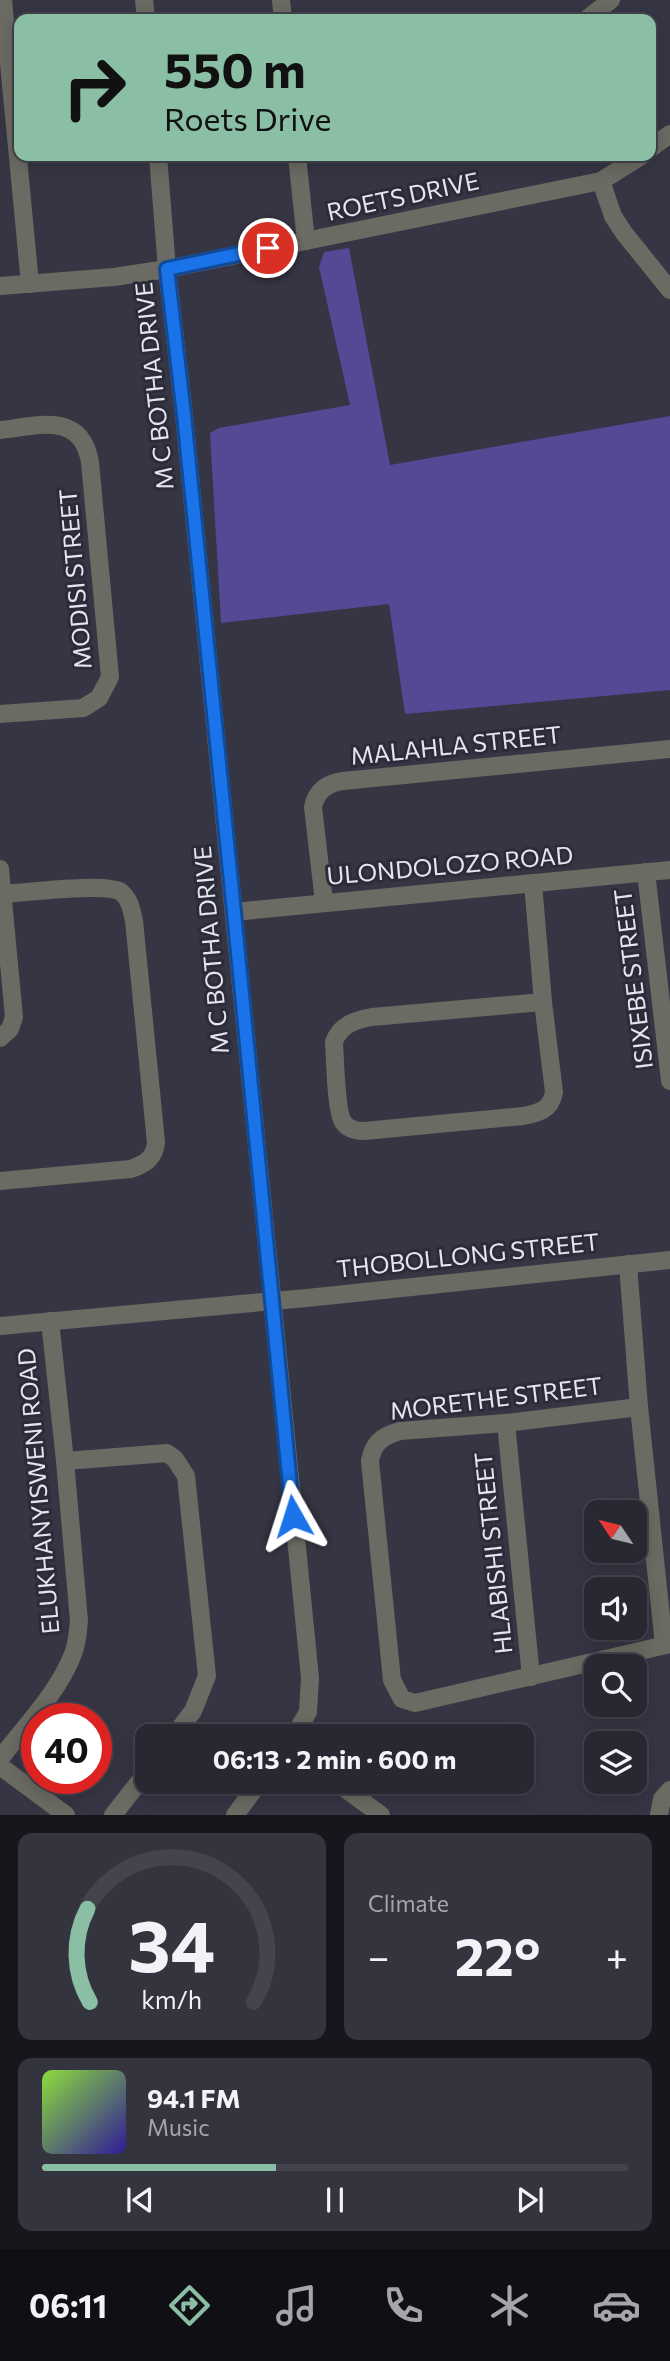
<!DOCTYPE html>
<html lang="en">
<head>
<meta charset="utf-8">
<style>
	body { margin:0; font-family:Commissioner,sans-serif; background:#34343f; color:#f1f3f6; height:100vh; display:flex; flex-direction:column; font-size:26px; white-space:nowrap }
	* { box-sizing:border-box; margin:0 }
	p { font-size:23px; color:#a5a6ac }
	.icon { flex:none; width:38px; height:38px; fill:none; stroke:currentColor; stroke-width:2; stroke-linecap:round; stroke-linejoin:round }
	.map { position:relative; height:1815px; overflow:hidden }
	.panel { display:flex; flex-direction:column; gap:18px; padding:18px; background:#16161c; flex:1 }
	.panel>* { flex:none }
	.top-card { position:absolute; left:14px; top:14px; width:642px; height:147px; border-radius:14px; box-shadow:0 4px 18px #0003,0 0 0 2px #44444e; background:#8abfa5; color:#111; overflow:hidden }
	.needle { width:46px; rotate:305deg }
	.controls { position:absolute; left:584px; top:1500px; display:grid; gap:14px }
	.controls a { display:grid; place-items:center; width:63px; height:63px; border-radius:14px; background:#282833; box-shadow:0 4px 18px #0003,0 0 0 2px #44444e; font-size:35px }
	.speed { position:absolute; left:21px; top:1703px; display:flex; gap:14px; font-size:35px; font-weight:700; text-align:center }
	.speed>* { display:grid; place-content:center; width:91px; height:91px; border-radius:50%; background:#282833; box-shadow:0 4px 18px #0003,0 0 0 2px #44444e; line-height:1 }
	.speed .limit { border:10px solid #d22; background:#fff; color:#111 }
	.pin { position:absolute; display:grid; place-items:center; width:60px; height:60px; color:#fff; margin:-30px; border:4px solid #fff; border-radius:50%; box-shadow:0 2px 7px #0007 }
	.me { position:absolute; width:77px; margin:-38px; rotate:354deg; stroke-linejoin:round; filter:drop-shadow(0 0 5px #0008) }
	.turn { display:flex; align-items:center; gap:24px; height:147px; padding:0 35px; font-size:32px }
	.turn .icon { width:91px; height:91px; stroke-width:2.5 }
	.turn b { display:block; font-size:49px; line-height:60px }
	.big { font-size:52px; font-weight:700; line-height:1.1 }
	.panel .tile { flex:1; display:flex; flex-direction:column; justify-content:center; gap:10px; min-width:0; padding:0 24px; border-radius:14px; background:#34343f }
	.panel .dial { align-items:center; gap:0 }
	.dial svg { height:182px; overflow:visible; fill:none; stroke:#44444e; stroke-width:7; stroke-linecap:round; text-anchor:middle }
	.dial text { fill:#f1f3f6; stroke:none }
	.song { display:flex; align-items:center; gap:21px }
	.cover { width:84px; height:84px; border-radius:10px; background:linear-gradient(135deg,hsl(90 70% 55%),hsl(250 70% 35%)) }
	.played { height:7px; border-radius:4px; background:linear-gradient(90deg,#8abfa5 40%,#44444e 40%) }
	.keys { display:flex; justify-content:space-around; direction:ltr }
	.heat { display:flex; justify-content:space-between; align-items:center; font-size:38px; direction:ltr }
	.panel .tiles { flex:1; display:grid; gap:18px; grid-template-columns:1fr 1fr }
	.tile:last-child { grid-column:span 2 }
	.trip { position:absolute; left:135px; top:1724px; width:399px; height:70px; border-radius:14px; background:#282833; box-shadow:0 4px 18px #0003,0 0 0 2px #44444e; font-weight:700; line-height:70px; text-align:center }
	.tab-bar { display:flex; height:112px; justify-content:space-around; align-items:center; background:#101014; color:#a5a6ac }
	.tab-bar .icon { width:49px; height:49px }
	.tab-bar .active { color:#8abfa5 }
	.tab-bar b { font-size:32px; color:#f1f3f6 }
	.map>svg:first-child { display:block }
</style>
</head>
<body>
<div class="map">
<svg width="670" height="1815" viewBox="0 0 670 1815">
	<rect width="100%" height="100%" fill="#363544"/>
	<!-- green -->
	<path fill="#534995" d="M349,248L390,465L670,416V690L405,714L389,604L221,623L210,433L219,428L350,405L319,267L324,252Z"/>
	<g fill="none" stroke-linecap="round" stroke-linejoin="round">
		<!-- minor -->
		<g stroke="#6b6b63" stroke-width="18">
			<path d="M3,0L30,284"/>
			<path d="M144,0L146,19"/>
			<path d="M281,0L283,19"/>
			<path d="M587,19L611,0"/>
			<path d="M651,148L670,134"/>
			<path d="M158,156L167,269L184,415L310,1678L308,1712L294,1736"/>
			<path d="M297,156L306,241"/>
			<path d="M601,181L613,216L624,233L670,290"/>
			<path d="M0,286L114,277L167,269L601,181L641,156"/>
			<path d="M0,430C38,426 81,411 90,462L110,677L99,698L83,708L0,714"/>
			<path d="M0,869L14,1017L10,1029L0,1038"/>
			<path d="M646,872L670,1081"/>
			<path d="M533,883L543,1002L554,1092C551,1110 539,1113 523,1116L364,1131C356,1131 348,1129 343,1122C336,1111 335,1058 334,1042C340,1025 355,1020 372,1017L543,1002"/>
			<path d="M324,902L313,807C316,791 327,783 343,781L670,749"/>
			<path d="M234,912L670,870"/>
			<path d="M0,1181L131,1169C145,1164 155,1158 156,1142L134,921C132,911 130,899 121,892C105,882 25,893 2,894"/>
			<path d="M628,1264L639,1407L664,1645"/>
			<path d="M0,1326L307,1298L670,1260"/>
			<path d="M639,1407L506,1423L400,1431C382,1436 373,1443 370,1461L392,1680L402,1699L415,1703L670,1644"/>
			<path d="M506,1423L531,1677"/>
			<path d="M65,1461L167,1453L175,1459L186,1476L207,1676L193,1711L174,1736"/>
			<path d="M0,1759C25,1726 58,1693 73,1654C77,1644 78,1632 79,1621L65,1461L50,1321"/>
			<path d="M0,1766L66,1815"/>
			<path d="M336,1782L381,1815"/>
			<path d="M113,1815L147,1772"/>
			<path d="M235,1815L260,1782"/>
			<path d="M659,1815L662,1799L670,1790"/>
		</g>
	</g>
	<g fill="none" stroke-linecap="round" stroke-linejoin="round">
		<defs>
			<path id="route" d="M268,248L167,269L184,415L234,912L293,1516"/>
		</defs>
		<!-- route casing -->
		<use href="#route" stroke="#114b97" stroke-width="18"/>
		<!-- route -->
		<use href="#route" stroke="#1a73e8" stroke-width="12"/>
	</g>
	<g text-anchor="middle" stroke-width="6" stroke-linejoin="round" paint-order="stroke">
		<!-- street labels -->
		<g font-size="24" fill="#e5e5ef" stroke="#2c2b3a">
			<text transform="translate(403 197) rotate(-12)" y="8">ROETS DRIVE</text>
			<text transform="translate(155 386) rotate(-96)" y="8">M C BOTHA DRIVE</text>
			<text transform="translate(76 579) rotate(-95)" y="8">MODISI STREET</text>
			<text transform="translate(456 746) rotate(-6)" y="8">MALAHLA STREET</text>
			<text transform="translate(450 866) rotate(-5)" y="8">ULONDOLOZO ROAD</text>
			<text transform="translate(212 950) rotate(-95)" y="8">M C BOTHA DRIVE</text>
			<text transform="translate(634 979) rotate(-97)" y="8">ISIXEBE STREET</text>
			<text transform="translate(468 1256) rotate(-6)" y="8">THOBOLLONG STREET</text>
			<text transform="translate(496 1399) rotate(-7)" y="8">MORETHE STREET</text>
			<text transform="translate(39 1491) rotate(-95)" y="8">ELUKHANYISWENI ROAD</text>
			<text transform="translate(494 1553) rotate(-96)" y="8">HLABISHI STREET</text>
		</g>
	</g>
</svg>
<div class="controls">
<a><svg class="needle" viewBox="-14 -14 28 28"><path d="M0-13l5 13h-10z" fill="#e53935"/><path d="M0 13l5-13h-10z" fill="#a5a6ac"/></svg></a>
<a><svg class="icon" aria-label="sound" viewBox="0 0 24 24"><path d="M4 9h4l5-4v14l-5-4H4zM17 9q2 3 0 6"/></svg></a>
<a><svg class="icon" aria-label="search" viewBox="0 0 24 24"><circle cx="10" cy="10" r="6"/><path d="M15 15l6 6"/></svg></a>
<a><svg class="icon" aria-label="layers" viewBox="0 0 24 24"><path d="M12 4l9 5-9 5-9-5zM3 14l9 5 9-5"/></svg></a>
</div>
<div class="speed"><div class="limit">40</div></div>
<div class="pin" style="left:268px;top:248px;background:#d93025"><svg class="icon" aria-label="arrive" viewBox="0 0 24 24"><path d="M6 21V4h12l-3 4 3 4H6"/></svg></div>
<svg class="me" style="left:293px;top:1516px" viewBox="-20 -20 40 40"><path d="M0-17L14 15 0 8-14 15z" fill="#1a73e8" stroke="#fff" stroke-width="4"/></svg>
<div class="trip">06:13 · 2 min · 600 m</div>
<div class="top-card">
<div class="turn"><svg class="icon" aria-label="right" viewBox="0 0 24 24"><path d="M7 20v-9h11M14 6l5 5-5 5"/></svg><div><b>550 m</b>Roets Drive</div></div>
</div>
</div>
<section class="panel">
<div class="tiles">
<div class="tile dial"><svg viewBox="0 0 100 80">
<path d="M14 69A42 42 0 1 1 86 69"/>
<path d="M14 69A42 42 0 0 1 13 28" stroke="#8abfa5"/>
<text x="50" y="56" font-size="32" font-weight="700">34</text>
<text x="50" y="72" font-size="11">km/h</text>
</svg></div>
<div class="tile"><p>Climate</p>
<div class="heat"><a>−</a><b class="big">22°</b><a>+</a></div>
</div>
<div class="tile">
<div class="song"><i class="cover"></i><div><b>94.1 FM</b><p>Music</p></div></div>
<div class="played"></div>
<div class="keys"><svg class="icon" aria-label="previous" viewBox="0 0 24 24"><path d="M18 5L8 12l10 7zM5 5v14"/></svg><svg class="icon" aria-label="pause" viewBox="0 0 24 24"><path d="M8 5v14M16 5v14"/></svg><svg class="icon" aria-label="next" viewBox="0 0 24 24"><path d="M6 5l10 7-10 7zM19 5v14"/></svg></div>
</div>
</div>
</section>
<nav class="tab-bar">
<b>06:11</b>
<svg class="icon active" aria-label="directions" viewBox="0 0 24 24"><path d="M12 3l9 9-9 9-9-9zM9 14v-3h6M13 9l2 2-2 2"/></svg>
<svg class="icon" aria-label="music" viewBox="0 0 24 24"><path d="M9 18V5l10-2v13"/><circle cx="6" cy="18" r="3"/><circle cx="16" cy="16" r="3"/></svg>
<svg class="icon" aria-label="phone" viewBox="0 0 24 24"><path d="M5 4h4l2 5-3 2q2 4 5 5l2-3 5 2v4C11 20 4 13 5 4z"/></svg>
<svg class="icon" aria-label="climate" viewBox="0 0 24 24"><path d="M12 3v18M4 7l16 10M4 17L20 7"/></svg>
<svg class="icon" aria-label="car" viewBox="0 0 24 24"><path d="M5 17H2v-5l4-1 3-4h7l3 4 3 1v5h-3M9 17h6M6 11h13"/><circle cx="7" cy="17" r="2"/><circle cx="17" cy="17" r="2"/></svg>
</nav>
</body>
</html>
